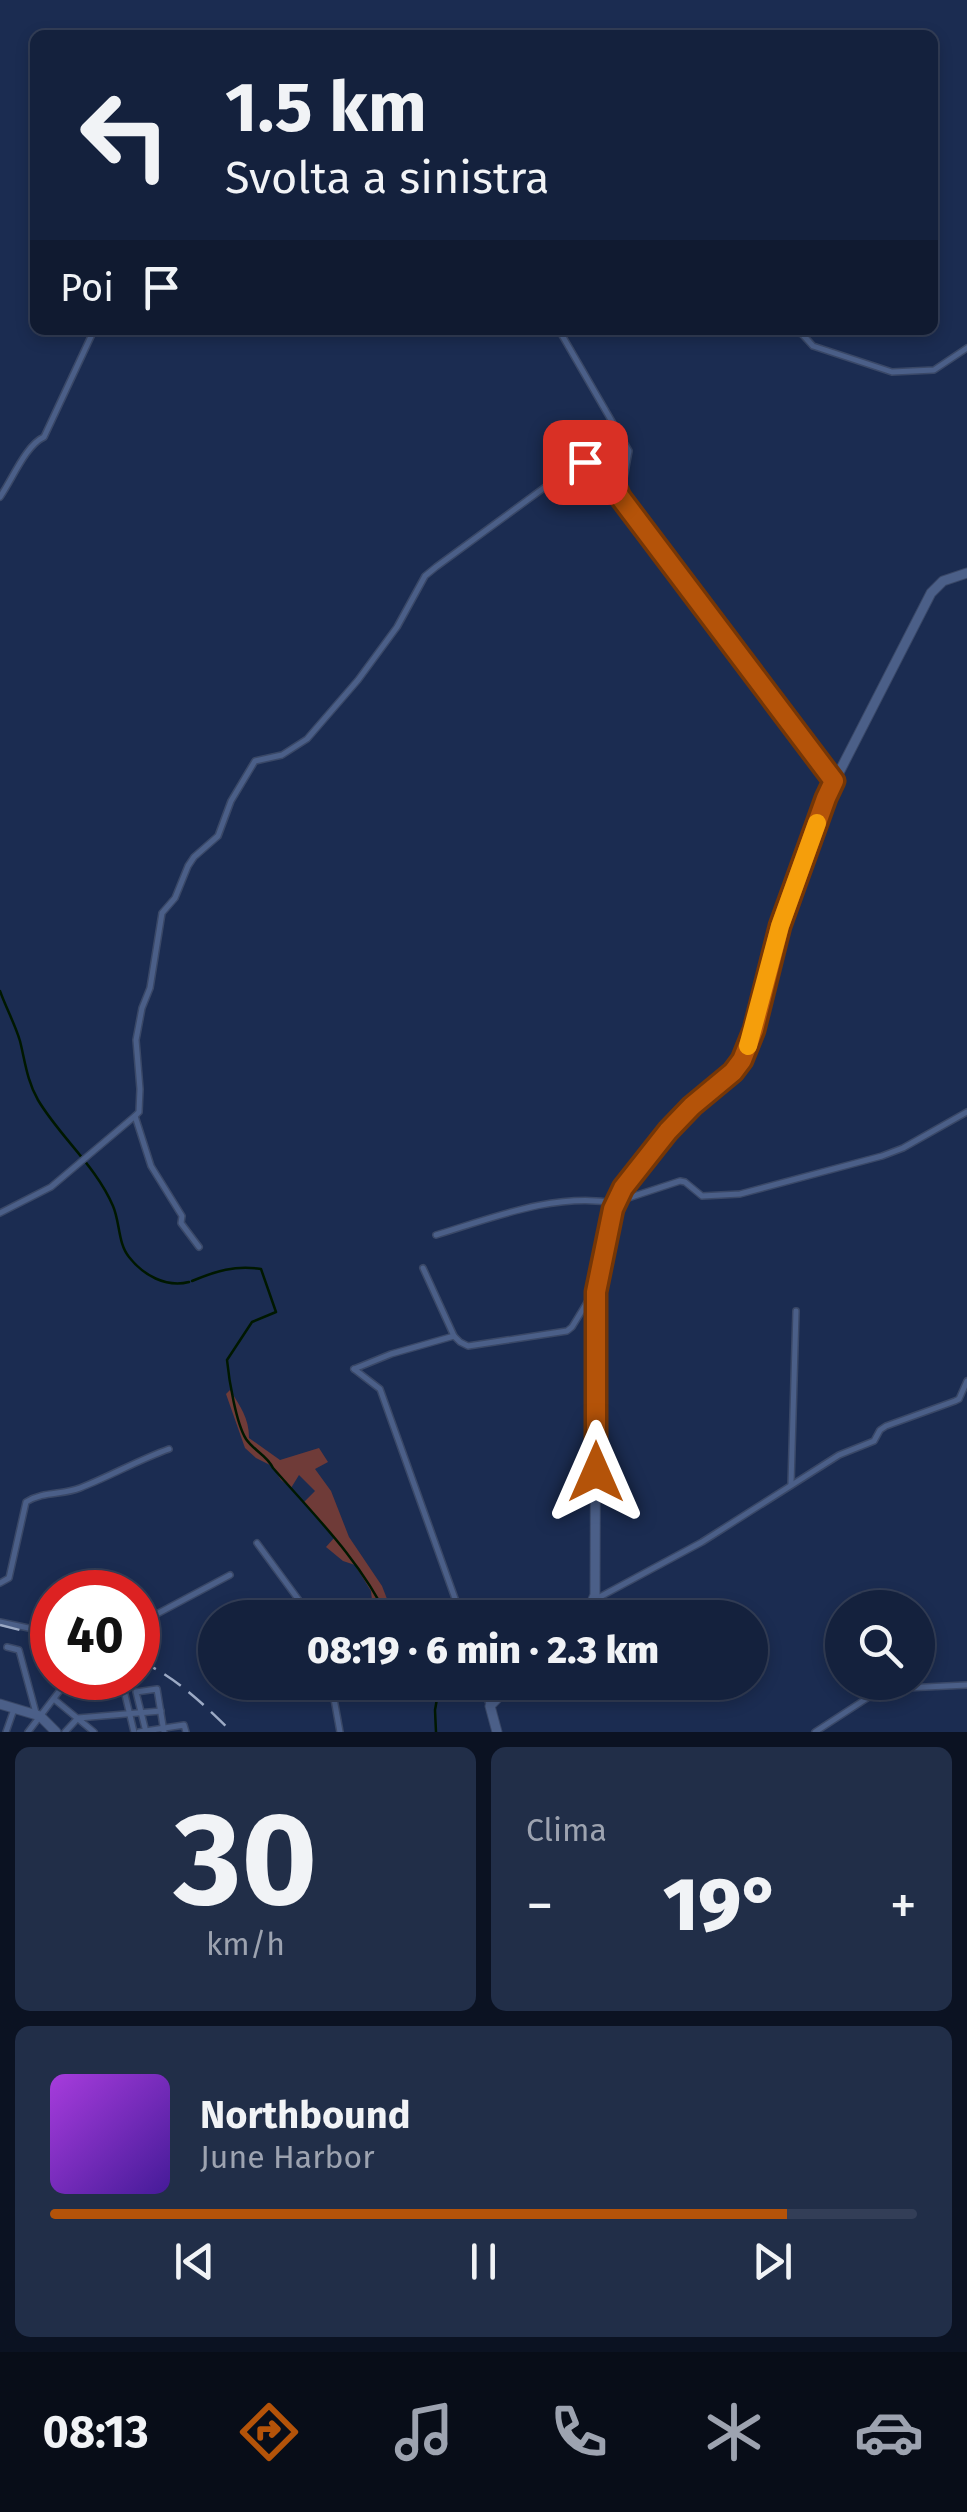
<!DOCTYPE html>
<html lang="it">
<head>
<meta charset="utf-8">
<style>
	body { margin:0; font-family:"Fira Sans",sans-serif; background:#212e48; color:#f1f3f6; height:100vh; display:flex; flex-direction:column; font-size:38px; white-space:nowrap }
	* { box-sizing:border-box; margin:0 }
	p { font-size:32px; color:#9da3b0 }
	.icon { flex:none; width:55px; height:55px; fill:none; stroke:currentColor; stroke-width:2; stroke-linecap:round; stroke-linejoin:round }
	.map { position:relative; height:1732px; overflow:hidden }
	.panel { display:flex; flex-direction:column; gap:15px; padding:15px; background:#0b1222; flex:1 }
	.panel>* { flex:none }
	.hud { position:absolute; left:30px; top:30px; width:908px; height:305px; border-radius:15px; box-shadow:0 5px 15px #0003,0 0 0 2px #333e57; background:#14213d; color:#f1f3f6; overflow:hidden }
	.buttons { position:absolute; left:825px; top:1590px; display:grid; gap:20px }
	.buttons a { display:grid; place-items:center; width:110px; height:110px; border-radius:50%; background:#14213d; box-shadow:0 5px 15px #0003,0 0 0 2px #333e57; font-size:50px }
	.speed { position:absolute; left:30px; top:1570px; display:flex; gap:20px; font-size:50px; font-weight:700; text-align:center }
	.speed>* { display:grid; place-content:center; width:130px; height:130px; border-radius:50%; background:#14213d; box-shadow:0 5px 15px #0003,0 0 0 2px #333e57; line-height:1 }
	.speed .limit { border:15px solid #d22; background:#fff; color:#111 }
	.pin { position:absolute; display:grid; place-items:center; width:85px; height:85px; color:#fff; margin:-42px; border-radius:20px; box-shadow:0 5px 15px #0006 }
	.me { position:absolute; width:110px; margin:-55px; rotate:0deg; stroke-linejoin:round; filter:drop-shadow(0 0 8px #0008) }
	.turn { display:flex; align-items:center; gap:35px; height:210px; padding:0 30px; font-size:45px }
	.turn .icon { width:130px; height:130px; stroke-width:2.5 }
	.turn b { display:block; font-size:70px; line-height:85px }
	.then { display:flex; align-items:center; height:95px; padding:0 30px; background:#0003; gap:20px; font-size:38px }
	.big { font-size:75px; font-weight:800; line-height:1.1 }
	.panel .tile { flex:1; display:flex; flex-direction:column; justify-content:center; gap:15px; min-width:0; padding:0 35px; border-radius:15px; background:#212e48 }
	.panel .dial { align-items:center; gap:0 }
	.dial b { font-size:130px; line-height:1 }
	.song { display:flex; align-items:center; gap:30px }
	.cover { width:120px; height:120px; border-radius:15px; background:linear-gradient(135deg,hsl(280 70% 55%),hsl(260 70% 35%)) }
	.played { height:10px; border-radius:5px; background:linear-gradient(90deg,#b45309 85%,#333e57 85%) }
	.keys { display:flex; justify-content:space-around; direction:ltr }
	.heat { display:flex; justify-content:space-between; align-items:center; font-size:55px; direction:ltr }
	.panel .tiles { flex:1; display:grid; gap:15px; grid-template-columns:1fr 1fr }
	.tile:last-child { grid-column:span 2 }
	.trip { position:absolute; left:198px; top:1600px; width:570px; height:100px; border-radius:50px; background:#14213d; box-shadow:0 5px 15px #0003,0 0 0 2px #333e57; font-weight:800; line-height:100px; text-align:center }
	.tab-bar { display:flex; height:160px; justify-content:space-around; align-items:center; background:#080d18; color:#9da3b0 }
	.tab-bar .icon { width:70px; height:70px }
	.tab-bar .on { color:#b45309 }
	.tab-bar b { font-size:45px; color:#f1f3f6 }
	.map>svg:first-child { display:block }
</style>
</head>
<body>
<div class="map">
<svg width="967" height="1732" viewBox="0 0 967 1732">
	<rect width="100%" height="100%" fill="#1b2c51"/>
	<!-- green -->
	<path fill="#6f3b38" d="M230,1390C240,1406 249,1418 249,1438L280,1460L319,1448L328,1462L315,1469L331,1491L349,1537L382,1586L394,1617H381L372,1600L371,1591L355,1565L343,1561L326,1547L334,1538L304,1502L315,1491L299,1475L291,1488L281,1480L272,1466L256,1458L245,1448L226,1394Z"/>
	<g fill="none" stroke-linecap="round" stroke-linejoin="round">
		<!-- stream -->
		<g stroke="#001800" stroke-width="2.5">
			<path d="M0,991C6,1008 15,1024 20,1041C25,1061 27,1081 38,1100C60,1137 96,1166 113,1206C120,1222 118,1244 129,1257C143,1275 166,1288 189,1282"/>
			<path d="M192,1281C216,1271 235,1265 261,1269L276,1312L252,1322L227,1360C229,1380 236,1423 246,1439C254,1451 267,1455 273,1468C315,1516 360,1560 388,1618"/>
			<path d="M436,1732L435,1710L440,1682"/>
		</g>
		<defs>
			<g id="street">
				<path d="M559,330L629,451L621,494"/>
				<path d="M787,330L802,334L813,346L892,372L934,370L967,348"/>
				<path d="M0,497C13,478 26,445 44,437L94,330"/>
				<path d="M619,1201L680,1181L685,1182L702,1196L740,1194L882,1156L903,1148L967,1112"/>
				<path d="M0,1213L51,1187L135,1116"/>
				<path d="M436,1235C492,1218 556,1192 615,1203"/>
				<path d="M199,1247L181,1223L182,1216L151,1166L135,1116L139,1112L140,1089L136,1040L142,1008L150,988L162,913L175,898L188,866L194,857L218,836L231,801L255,761L282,755L307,739L358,680L397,627L425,576L436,567L552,482L585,462L596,460L605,464L620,497L834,781"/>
				<path d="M423,1268L454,1336"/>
				<path d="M354,1369L391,1354L454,1336L460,1342L468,1346L567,1331L572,1327L594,1291"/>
				<path d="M354,1369L380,1389L462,1618"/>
				<path d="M791,1484L796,1311"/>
				<path d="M257,1543L312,1618"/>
				<path d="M0,1583L9,1578L26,1502C43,1491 63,1495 80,1488C111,1476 138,1460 169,1449"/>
				<path d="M596,1599L702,1542L839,1455L874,1441L880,1430L886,1426L955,1401L959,1399L967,1381"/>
				<path d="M0,1622L52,1633"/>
				<path d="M138,1624L230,1575"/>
				<path d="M7,1647L19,1650L36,1713"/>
				<path d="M138,1668L146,1672"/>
				<path d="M121,1678L134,1732"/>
				<path d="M331,1682L340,1732"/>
				<path d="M482,1682L489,1704"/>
				<path d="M54,1699L94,1732"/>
				<path d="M6,1732L13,1712"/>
				<path d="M28,1732L64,1685L67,1678"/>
				<path d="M65,1732L78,1718L161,1711"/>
				<path d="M139,1732L184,1725L186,1732"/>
				<path d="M146,1732L136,1692L157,1689L164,1732"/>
				<path d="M815,1732L872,1695L905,1688L967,1685"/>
			</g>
			<g id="secondary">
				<path d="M577,1618L591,1604L595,1595L596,1292L613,1209L623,1188L668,1131L692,1105L733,1072L742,1060L754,1030L780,925L826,798L931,593L943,581L967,573"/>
				<path d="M0,1704L40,1716L56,1732"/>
				<path d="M497,1732L490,1706L513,1682"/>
			</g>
		</defs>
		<!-- street casing -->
		<use href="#street" stroke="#3a4867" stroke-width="8"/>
		<!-- secondary casing -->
		<use href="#secondary" stroke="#3a4867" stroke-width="11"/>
		<!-- street -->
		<use href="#street" stroke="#4b5f88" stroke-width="5"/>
		<!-- secondary -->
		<use href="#secondary" stroke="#4b5f88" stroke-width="9"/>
		<!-- rail -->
		<g stroke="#9caac5" stroke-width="2.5" stroke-dasharray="20 10" stroke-linecap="butt">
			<path d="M0,1625L52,1638"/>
			<path d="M138,1660C176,1677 202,1703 232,1732"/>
		</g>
	</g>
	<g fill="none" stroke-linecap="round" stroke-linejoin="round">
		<defs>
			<path id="route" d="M585,462L596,460L605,464L620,497L834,781L826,798L780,926L754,1030L742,1060L733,1072L692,1106L668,1131L623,1188L613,1209L596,1292V1472"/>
		</defs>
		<!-- route casing -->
		<use href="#route" stroke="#753606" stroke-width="25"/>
		<!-- route -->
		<use href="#route" stroke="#b45309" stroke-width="18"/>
		<!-- slow -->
		<path stroke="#f59e0b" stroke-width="18" d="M748,1046L780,926L817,823"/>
	</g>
</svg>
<div class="buttons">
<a><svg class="icon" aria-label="search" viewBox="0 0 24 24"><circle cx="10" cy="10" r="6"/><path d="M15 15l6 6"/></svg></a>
</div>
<div class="speed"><div class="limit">40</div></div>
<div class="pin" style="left:585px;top:462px;background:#d93025"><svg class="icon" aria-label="arrive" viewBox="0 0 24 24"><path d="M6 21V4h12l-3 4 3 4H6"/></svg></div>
<svg class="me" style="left:596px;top:1472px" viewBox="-20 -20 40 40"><path d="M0-17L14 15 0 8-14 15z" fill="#b45309" stroke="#fff" stroke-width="4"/></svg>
<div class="trip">08:19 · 6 min · 2.3 km</div>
<div class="hud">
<div class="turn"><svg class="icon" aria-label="left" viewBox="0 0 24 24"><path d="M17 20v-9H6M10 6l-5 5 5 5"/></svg><div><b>1.5 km</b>Svolta a sinistra</div></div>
<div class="then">Poi<svg class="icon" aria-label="arrive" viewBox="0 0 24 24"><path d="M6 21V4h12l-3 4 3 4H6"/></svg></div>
</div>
</div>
<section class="panel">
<div class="tiles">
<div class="tile dial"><b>30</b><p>km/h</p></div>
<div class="tile"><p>Clima</p>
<div class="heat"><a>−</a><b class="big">19°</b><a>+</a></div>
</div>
<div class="tile">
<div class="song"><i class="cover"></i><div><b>Northbound</b><p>June Harbor</p></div></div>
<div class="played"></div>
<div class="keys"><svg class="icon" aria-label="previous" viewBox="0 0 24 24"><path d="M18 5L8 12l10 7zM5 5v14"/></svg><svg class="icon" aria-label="pause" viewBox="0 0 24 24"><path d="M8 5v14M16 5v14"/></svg><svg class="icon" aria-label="next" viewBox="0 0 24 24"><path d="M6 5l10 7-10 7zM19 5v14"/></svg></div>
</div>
</div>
</section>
<nav class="tab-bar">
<b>08:13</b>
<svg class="icon on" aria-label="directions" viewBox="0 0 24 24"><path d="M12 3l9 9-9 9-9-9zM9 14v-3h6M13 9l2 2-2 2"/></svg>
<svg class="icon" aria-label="music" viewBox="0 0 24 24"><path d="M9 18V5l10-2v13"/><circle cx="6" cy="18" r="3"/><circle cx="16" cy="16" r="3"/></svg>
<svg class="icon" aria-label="phone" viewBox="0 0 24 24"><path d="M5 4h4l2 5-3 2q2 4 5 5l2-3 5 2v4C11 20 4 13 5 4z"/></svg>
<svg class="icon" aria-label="climate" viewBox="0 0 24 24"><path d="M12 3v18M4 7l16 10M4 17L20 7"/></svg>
<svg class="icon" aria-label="car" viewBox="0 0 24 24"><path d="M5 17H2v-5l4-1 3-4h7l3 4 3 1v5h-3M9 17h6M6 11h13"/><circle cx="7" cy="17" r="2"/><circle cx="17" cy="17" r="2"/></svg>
</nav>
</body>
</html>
